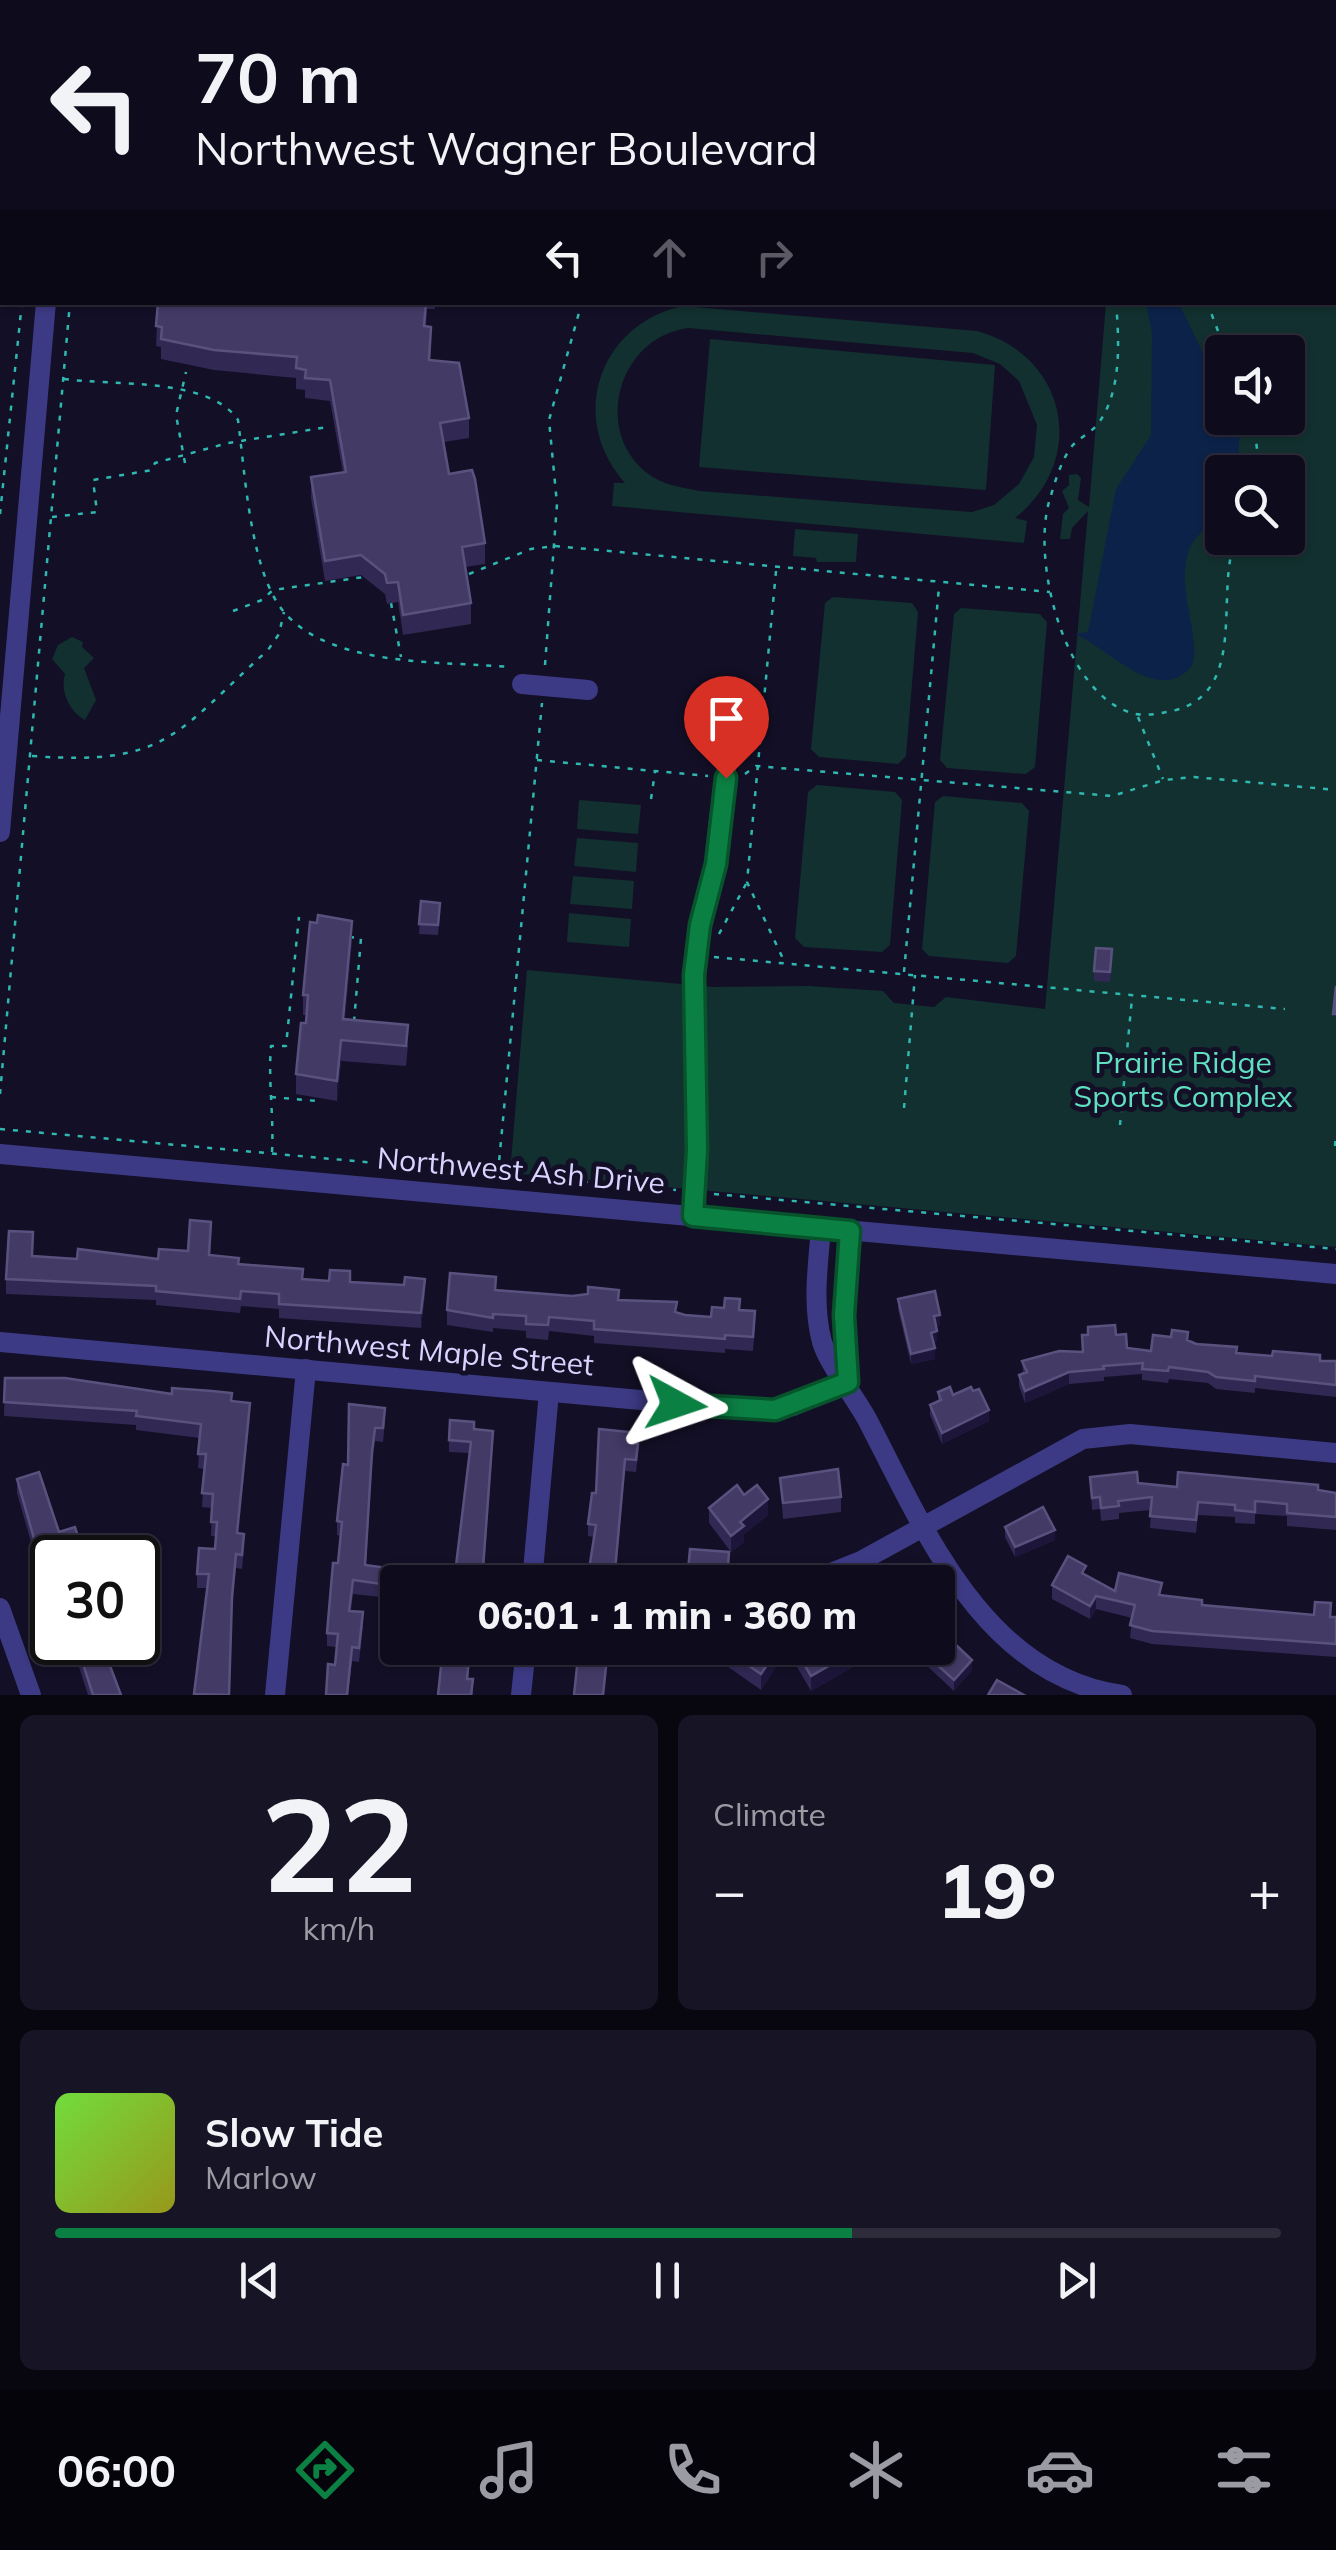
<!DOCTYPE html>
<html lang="en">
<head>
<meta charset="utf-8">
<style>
	body { margin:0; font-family:Mulish,sans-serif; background:#171425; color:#f1f3f6; height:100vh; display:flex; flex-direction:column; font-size:38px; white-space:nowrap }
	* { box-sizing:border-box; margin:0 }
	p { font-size:32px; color:#9b9ba3 }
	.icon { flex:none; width:55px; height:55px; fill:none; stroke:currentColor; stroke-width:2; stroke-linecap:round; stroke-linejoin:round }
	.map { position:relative; height:1695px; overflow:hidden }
	.panel { display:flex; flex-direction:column; gap:20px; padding:20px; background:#08060f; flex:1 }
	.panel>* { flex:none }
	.top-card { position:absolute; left:0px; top:0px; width:1338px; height:305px; box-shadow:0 2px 8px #0004,0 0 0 2px #2e2b3b; background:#0e0b1c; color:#f1f3f6; overflow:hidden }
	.controls { position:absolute; left:1205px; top:335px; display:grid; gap:20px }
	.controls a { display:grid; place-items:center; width:100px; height:100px; border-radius:10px; background:#0e0b1c; box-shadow:0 2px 8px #0004,0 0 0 2px #2e2b3b; font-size:50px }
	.speed { position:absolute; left:30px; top:1535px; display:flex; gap:20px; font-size:50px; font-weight:700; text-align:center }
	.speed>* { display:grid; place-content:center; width:130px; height:130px; border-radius:50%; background:#0e0b1c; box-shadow:0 2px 8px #0004,0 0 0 2px #2e2b3b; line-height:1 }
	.speed .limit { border:5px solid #111; border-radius:15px; background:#fff; color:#111 }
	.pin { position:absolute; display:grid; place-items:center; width:85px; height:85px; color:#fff; margin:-102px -42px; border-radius:50% 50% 50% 0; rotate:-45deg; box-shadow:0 0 10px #0007 }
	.pin .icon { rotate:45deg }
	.me { position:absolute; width:110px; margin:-55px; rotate:95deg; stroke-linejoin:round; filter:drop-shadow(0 0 8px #0008) }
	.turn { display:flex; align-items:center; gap:35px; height:210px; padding:0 30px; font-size:45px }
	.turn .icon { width:130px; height:130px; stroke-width:2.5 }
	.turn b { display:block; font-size:70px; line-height:85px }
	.lanes { display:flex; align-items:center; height:95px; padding:0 30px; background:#0003; justify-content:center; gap:50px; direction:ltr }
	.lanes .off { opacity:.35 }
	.big { font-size:75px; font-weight:800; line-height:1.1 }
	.panel .card { flex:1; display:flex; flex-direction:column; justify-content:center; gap:15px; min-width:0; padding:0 35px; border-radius:15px; background:#171425 }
	.panel .dial { align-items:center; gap:0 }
	.dial b { font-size:130px; line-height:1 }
	.song { display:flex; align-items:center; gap:30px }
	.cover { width:120px; height:120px; border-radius:15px; background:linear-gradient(135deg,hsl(100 70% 55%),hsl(60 70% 35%)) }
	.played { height:10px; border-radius:5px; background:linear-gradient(90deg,#0b8043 65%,#2e2b3b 65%) }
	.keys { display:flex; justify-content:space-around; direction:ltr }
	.heat { display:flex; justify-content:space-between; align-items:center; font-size:55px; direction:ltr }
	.panel .tiles { flex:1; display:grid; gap:20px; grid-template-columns:1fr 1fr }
	.card:last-child { grid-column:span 2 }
	.trip { position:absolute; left:380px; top:1565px; width:575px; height:100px; border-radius:10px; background:#0e0b1c; box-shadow:0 2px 8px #0004,0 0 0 2px #2e2b3b; font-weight:800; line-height:100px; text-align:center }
	.tabs { display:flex; height:160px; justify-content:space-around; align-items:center; background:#06040b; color:#9b9ba3 }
	.tabs .icon { width:70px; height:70px }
	.tabs .selected { color:#0b8043 }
	.tabs b { font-size:45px; color:#f1f3f6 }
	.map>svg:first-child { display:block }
</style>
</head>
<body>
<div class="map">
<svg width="1336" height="1695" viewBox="0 0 1336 1695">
	<rect width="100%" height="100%" fill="#130f26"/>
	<!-- green -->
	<g fill="#12302f" fill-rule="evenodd">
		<path d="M255,0H1336V1247L510,1173L527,970L714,987L809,986L883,991L894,1003L934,1007L946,997L1045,1009L1088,511L1072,528L1070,539H1060L1063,514L1069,508L1062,491L1069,485V475L1077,474L1081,478L1078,500L1089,507L1106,303L1335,302V2ZM1222,352H1288V418H1222ZM1222,472H1288V538H1222Z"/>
		<path d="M683,306L977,331C1068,356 1088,460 1015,518L1027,521L1024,543L612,506L614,483H625C567,418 599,324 683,306ZM688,328L973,353L1000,364L1019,381L1037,425L1034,457L1019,484L994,505L972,512L699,491C681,487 662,485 647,473C592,430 619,337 688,328Z"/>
		<path d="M710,339L995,365L986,490L699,467Z"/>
		<path d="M795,529L858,534L856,562H817L816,558L793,556Z"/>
		<path d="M833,597L912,603L918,612L906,756L898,764L819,757L811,749L825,603Z"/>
		<path d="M961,608L1040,614L1047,622L1035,767L1026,774L947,768L940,760L954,614Z"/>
		<path d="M72,637L83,642L82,647L94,658L84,668L96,700L85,720C69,711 60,691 65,674L52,659L58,645Z"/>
		<path d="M817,785L895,792L902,800L890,945L882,952L804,947L795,938L808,792Z"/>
		<path d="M943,796L1022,803L1029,811L1016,956L1008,963L929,956L922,949L935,802Z"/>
		<path d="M579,800L641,805L638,834L577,829Z"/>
		<path d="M577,838L638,843L636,872L574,866Z"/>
		<path d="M573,876L634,881L632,909L570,904Z"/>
		<path d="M569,913L631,919L629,947L567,942Z"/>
	</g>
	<!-- water -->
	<path fill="#0c2248" d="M1146,303H1179L1222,393V418H1233L1240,432L1237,472H1222C1222,482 1225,496 1222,504C1216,525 1191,534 1187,557C1178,596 1201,635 1192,666C1157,707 1109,648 1075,634L1088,632L1116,489L1151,435L1152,333Z"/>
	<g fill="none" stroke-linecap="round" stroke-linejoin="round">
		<!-- stream -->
		<g stroke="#0c2248" stroke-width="5">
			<path d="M46,2L48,0"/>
			<path d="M0,48L2,45"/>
		</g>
		<!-- path -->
		<g stroke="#2fb8b0" stroke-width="2.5" stroke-dasharray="5 8" stroke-linecap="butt">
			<path d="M282,0L286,2"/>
			<path d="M566,0L568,2"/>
			<path d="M67,2L68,0"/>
			<path d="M100,2L102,0"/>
			<path d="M185,2L187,0"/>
			<path d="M704,2L705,0"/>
			<path d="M861,2V0"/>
			<path d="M971,2L976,0"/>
			<path d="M1177,2L1178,0"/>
			<path d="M0,104L2,102"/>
			<path d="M1335,275L1336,276"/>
			<path d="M1116,302C1119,340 1122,388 1100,421C1093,432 1080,437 1072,446C1061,460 1054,485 1049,502C1032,562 1064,694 1132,713C1145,717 1163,713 1176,710C1249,690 1214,591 1236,538"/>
			<path d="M1207,302L1226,352"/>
			<path d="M64,379C114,386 209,377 238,420C245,472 250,572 284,612C332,668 443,661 510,667"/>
			<path d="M1253,418L1260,472"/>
			<path d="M185,463L176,415L186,372"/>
			<path d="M0,514L22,302"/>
			<path d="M52,517L97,512L93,480L152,470L155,463L228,443L328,427"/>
			<path d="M776,571L747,882L785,963"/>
			<path d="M469,574L531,549L555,546L1050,592"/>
			<path d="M391,603L401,657"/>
			<path d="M233,611L262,600L273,590L364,577"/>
			<path d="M545,665L557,504L549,420L582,302"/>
			<path d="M1138,717L1163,779"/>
			<path d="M32,756C167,766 175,734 268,650L279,634L284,612"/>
			<path d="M537,760L708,776"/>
			<path d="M745,774L756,766L1112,796L1164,780L1194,777L1336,790"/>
			<path d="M651,799L655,772"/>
			<path d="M719,934L746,884"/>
			<path d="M349,937L361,938L354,1022"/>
			<path d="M714,957L1285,1009"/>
			<path d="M904,972L939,587"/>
			<path d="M0,1094L70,302"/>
			<path d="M271,1097L317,1101V1096"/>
			<path d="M904,1108L915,975"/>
			<path d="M1120,1125L1132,998"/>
			<path d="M0,1129L676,1190"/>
			<path d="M1335,1146L1336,1133"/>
			<path d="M272,1152C274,1116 268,1082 271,1046H286L299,917"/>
			<path d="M498,1173L542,703"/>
			<path d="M714,1194L1336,1249"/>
		</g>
		<!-- minor -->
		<g stroke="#3d3a85" stroke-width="20">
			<path d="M541,0V2"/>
			<path d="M216,2L218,0"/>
			<path d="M522,684L588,690"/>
			<path d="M0,832L46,302"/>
			<path d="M0,1154L1336,1274"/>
			<path d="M693,1217L697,1151L694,975L700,925L716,864L726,773"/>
			<path d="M821,1228C818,1265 812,1305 822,1342C829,1365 856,1398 868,1421C924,1529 984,1676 1122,1695"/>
			<path d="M0,1342L762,1411L793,1406L848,1382"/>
			<path d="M848,1380L844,1315L850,1231"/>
			<path d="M532,1582L549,1392"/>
			<path d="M808,1582L861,1561L1083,1439L1130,1434L1336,1453"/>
			<path d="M0,1608L31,1695"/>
			<path d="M275,1695L306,1369"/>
			<path d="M521,1695L526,1648"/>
		</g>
	</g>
	<!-- wall -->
	<g fill="#312854">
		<path d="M158,302H435V309H427L426,326L431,347L430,360L469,418V438L444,442L449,474L485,543V564L465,567L471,603V624L403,635L398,602L387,604L385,594L361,575L325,581L311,498V477L343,473L330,401L305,398V390L296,389V378L214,370L161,359V347L156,346Z"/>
		<path d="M421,901L440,913L438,935L419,934Z"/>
		<path d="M317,923L352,941L345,1019L408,1045L406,1066L341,1061L337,1101L296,1094V1074L306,1015H303V995Z"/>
		<path d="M1112,959L1110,982L1094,981V971Z"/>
		<path d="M211,1237L210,1255L239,1264L303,1279L350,1282L425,1294L421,1328L279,1318V1309L241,1306L240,1313L156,1305V1300L6,1294V1279L33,1256L77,1259H158L188,1251Z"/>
		<path d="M496,1290L619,1300L685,1315L711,1317L740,1310L755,1325L753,1351L725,1349V1353L594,1343V1336L549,1331L548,1340L526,1338V1331L493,1328V1332L447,1325V1310Z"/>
		<path d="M898,1299L940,1325L936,1326L937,1342H933L935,1359L911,1364L898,1309Z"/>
		<path d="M1082,1335H1116L1127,1348L1151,1351L1188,1340L1236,1353L1336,1361V1397L1255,1388V1393L1216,1389L1208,1383L1169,1379L1168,1383L1142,1380V1374L1104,1377V1381L1069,1384L1025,1403L1019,1386V1375L1023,1373L1022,1361L1082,1352Z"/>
		<path d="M5,1378L232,1401L250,1417L238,1534L244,1548L242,1569L236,1568L232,1611L229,1695H194L207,1588H197V1574L215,1549L216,1536H211L212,1508L202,1507L204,1469L198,1468L200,1438L136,1430V1425L4,1416Z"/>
		<path d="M938,1392L953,1395L989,1421L942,1444L930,1415V1405L938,1401Z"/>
		<path d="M349,1404L385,1421L383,1442L375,1441L372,1466L366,1565L403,1582H398V1612L381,1611V1597L353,1594L351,1611L363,1626L359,1662L352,1661L348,1695H326L335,1665L336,1647L327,1646V1633L341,1536L337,1535V1521L348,1465Z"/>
		<path d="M474,1429L493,1442L483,1582H454L469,1453L449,1452V1440Z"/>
		<path d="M630,1443L638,1456L636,1472L625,1471L615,1582H587L594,1537L588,1536V1524L596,1493Z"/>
		<path d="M1090,1477L1177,1487L1318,1490L1336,1493V1530L1287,1526V1516L1255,1514V1524L1235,1523V1517L1198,1515L1196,1533L1150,1528L1151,1510L1119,1513V1519L1101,1521L1100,1509L1092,1510Z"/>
		<path d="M780,1478L841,1497V1512L783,1519Z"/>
		<path d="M17,1479L80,1557L52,1558V1586L47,1568L39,1570L17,1493Z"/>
		<path d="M744,1495L768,1515L744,1534V1542L731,1552L709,1523V1508Z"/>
		<path d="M1005,1527L1055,1540L1015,1557L1005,1537Z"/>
		<path d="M1086,1575L1115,1591L1162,1595L1202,1605L1336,1617V1657L1152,1644L1130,1638L1132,1618L1096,1609L1090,1619L1052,1599V1585Z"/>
		<path d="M71,1642H101L121,1695H88Z"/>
		<path d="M436,1648H471L468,1679H473V1695H438L443,1659L442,1655H436Z"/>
		<path d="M722,1648H774L777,1665L761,1690L724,1664V1652Z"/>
		<path d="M923,1648H938L972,1670L954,1691L924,1663L925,1652Z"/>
		<path d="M796,1650L853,1667L811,1691L796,1665Z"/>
	</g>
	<!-- shaded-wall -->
	<g fill="#1d163a">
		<path d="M352,921V941L343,1039V1019Z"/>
		<path d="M341,1040V1061L337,1101V1081Z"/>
		<path d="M425,1279V1294L421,1328V1313Z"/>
		<path d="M940,1315V1325L934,1327V1316Z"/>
		<path d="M937,1331V1342L931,1343V1333Z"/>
		<path d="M935,1348V1359L911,1364V1354Z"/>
		<path d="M1069,1372V1384L1025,1403V1391Z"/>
		<path d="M250,1403V1417L237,1548V1533Z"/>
		<path d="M989,1410V1421L942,1444V1433Z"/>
		<path d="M375,1428V1441L372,1466L365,1579L372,1452Z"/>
		<path d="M768,1499V1515L744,1534V1542L731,1552V1536L740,1522Z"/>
		<path d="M1055,1530V1540L1015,1557V1547Z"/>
		<path d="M80,1543V1557L72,1558V1545Z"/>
		<path d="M47,1553V1568L39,1570V1556Z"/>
		<path d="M1096,1596V1609L1090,1619V1606Z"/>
		<path d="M777,1650V1665L761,1690V1674Z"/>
		<path d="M853,1652V1667L811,1691V1676Z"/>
		<path d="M972,1660V1670L954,1691V1680Z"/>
	</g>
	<!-- building -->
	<g fill="#433a66" stroke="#5a527e" stroke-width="2.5">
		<path d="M158,302H426L424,326L431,327L429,360L459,363L469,418L440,423L449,474L472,470L475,479L485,543L462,547L471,603L403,615L398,582L387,583L385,574L361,555L325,561L311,477L346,472L330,380L305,378L306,370L296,368L297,357L214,350L161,339L162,327L156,326Z"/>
		<path d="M421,901L440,903L438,925L419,924Z"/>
		<path d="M318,915L352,921L343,1019L408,1025L406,1046L341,1040L337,1081L296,1074L301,1023H306L308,995H303L310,922L317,923Z"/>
		<path d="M1096,948L1112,949L1110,972L1094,971Z"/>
		<path d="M1336,986V1014H1333Z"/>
		<path d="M190,1220L211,1222L209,1255L239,1258L238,1264L303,1269L302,1279L329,1281L330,1270L350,1271V1282L404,1285L405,1277L425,1279L421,1313L279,1304V1294L241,1291L240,1299L156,1291V1286L6,1279L9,1231L33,1232L32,1256L77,1259L78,1249L158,1259L159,1249L188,1251Z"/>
		<path d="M450,1273L496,1277L495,1290L572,1296L588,1294V1287L619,1290L618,1300L677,1302L675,1312L685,1315L711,1317L712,1307L724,1308L725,1298L740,1299L739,1310L755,1311L753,1337L725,1335V1339L594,1329V1321L549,1317L548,1325L526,1324V1316L493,1314V1318L447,1310Z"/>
		<path d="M935,1291L940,1315L934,1316L937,1331L931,1333L935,1348L911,1354L898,1299Z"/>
		<path d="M1115,1325L1116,1335L1126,1334L1127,1348L1151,1351L1153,1335L1171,1337L1172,1330L1188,1332L1187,1340L1196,1344L1237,1347L1236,1353L1272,1356L1273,1351L1320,1355V1361H1336V1385L1255,1376V1381L1216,1377L1208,1372L1169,1367L1168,1371L1142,1369L1143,1363L1103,1366L1104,1369L1069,1372L1025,1391L1019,1375L1027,1372L1022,1361L1059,1351L1083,1352L1082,1335H1088V1327Z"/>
		<path d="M5,1378H65L172,1394V1388L212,1391L232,1393L231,1401L250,1403L237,1533L244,1534L242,1555L236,1554L232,1597L229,1695L194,1694L209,1574H197L199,1548L215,1549L217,1522H211L213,1494L202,1493L206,1454H198L201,1424L136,1416L137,1411L4,1402Z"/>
		<path d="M950,1387L953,1395L971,1387L973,1391L979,1389L989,1410L942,1433L930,1405L941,1400L938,1392Z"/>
		<path d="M349,1404L385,1408L383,1428H375L372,1452L365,1565L403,1570L402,1582H398V1598L381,1597L382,1584L353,1580L349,1611L363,1612L359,1648L352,1647L347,1695H326L328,1664L335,1665L338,1634L327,1633L333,1563H338L342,1522L337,1521L343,1464L348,1465Z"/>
		<path d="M450,1420L474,1422V1429L493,1431L482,1582H454L471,1442L449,1440Z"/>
		<path d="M599,1429L630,1432L628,1443L638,1444L636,1460L625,1459L614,1582H587L596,1525L588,1524L592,1493H596Z"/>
		<path d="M838,1469L841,1497L783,1503L780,1478Z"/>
		<path d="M39,1472L59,1532L75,1527L80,1543L72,1545L76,1558H52V1571L47,1553L39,1556L17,1479Z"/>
		<path d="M1137,1472L1138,1483L1177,1487L1178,1472L1318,1485V1490L1336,1493V1517L1287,1513V1504L1255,1501V1512L1235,1510V1505L1198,1502L1196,1520L1150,1516L1152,1497L1118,1501L1119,1506L1101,1508L1100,1497L1092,1498L1090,1477Z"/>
		<path d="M737,1485L744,1495L757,1485L768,1499L740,1522L744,1526L731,1536L709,1508Z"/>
		<path d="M1043,1507L1055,1530L1015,1547L1005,1527Z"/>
		<path d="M690,1549L729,1552L727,1580L720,1579L719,1582H687Z"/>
		<path d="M1068,1556L1086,1566L1082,1573L1115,1591L1119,1573L1162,1583L1159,1595L1202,1600V1605L1314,1615L1315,1602L1331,1603L1330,1617H1336V1644L1152,1631L1130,1625L1135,1605L1096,1596L1090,1606L1052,1585Z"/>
		<path d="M938,1628L972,1660L954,1680L924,1653L929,1648H938Z"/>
		<path d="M76,1642H101L121,1695H93Z"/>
		<path d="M443,1648H470L467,1679H473L471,1695H438Z"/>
		<path d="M579,1648H608L603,1695H574Z"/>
		<path d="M725,1648H774L777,1650L761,1674L724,1649Z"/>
		<path d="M801,1648H851L853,1652L811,1676L796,1650Z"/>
		<path d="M997,1680L1024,1695H988Z"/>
	</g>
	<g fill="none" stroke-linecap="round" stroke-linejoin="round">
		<defs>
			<path id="route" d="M676,1404L775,1410L848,1382L844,1315L850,1231L693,1216L697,1150L694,975L700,925L716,864L726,778"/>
		</defs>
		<!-- route casing -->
		<use href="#route" stroke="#07532c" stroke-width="25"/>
		<!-- route -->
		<use href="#route" stroke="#0b8043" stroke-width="18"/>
	</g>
	<g text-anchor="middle" stroke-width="10" stroke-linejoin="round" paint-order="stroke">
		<!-- park labels -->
		<g font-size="30" fill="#5fe0c0" stroke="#130f26">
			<text x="1183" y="1073">Prairie Ridge<tspan x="1183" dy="34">Sports Complex</tspan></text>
		</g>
		<!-- street labels -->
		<g font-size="30" fill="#d9d4ff" stroke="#130f26">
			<text transform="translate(521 1171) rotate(5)" y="10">Northwest Ash Drive</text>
			<text transform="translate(429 1351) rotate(5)" y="10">Northwest Maple Street</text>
		</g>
	</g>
</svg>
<div class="controls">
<a><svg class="icon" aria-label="sound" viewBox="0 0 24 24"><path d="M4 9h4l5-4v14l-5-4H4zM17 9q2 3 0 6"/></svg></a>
<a><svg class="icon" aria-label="search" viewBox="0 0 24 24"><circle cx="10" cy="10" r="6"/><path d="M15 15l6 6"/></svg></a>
</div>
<div class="speed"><div class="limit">30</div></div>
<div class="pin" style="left:726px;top:778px;background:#d93025"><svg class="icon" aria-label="arrive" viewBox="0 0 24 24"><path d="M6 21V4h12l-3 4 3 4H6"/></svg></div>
<svg class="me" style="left:676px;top:1404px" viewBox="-20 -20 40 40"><path d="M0-17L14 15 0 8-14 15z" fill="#0b8043" stroke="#fff" stroke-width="4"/></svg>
<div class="trip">06:01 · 1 min · 360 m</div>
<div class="top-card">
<div class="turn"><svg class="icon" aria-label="left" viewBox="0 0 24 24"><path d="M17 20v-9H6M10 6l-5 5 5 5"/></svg><div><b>70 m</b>Northwest Wagner Boulevard</div></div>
<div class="lanes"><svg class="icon" aria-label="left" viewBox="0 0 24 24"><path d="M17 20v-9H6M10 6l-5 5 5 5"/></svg><svg class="icon off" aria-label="ahead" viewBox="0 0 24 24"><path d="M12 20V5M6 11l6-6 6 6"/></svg><svg class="icon off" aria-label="right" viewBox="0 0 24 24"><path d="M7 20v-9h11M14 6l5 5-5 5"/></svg></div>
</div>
</div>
<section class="panel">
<div class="tiles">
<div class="card dial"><b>22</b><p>km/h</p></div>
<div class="card"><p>Climate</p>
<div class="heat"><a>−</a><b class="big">19°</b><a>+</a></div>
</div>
<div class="card">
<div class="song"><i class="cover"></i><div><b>Slow Tide</b><p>Marlow</p></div></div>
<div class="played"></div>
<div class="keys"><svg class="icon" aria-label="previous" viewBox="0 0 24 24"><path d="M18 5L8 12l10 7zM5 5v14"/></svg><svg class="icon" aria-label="pause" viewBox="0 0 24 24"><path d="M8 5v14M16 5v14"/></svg><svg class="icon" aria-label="next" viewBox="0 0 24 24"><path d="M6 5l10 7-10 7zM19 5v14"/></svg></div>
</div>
</div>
</section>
<nav class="tabs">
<b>06:00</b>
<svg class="icon selected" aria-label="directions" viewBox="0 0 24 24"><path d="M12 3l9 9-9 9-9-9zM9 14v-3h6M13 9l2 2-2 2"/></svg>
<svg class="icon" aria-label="music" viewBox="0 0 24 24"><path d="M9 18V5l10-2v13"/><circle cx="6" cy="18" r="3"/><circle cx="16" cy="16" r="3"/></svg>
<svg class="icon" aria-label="phone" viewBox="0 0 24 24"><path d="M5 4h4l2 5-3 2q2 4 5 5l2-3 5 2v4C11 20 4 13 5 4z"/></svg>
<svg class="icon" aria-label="climate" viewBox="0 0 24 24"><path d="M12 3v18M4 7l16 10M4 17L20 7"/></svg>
<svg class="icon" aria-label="car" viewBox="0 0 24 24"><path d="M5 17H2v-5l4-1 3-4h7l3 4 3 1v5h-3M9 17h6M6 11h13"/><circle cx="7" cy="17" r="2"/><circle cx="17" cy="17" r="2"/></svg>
<svg class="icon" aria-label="filters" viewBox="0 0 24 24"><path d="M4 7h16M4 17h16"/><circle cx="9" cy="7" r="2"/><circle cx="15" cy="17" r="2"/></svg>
</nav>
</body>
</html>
